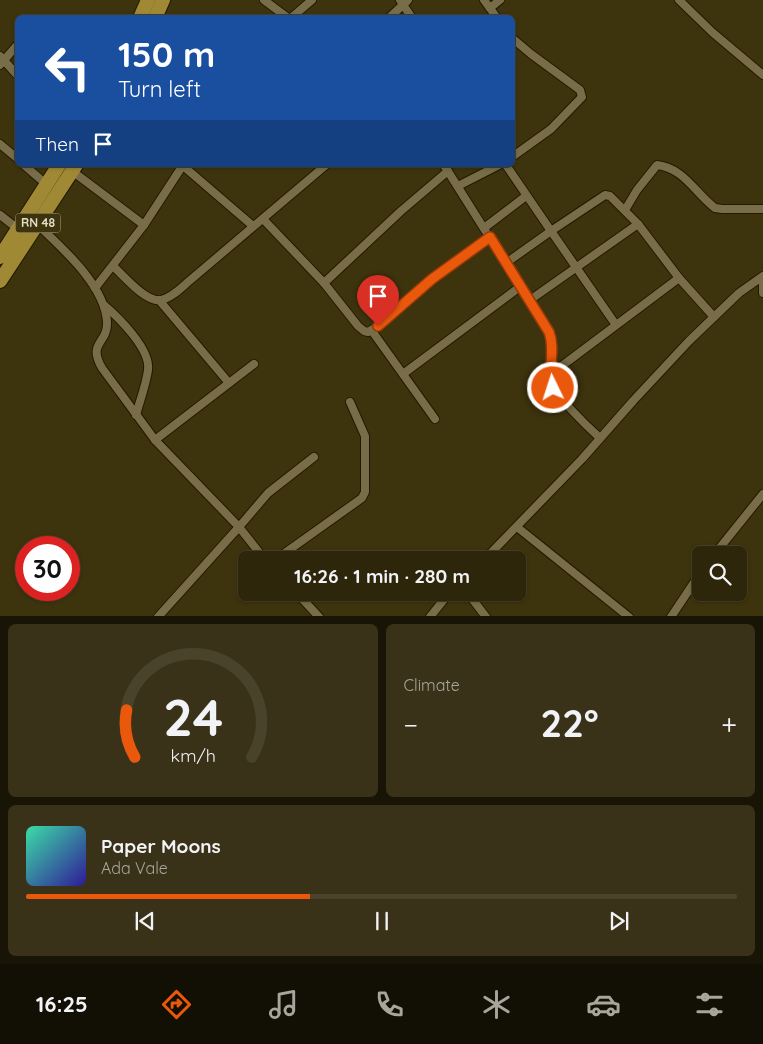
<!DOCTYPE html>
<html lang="en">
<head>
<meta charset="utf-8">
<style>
	body { margin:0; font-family:Quicksand,sans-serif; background:#3a3218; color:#f1f3f6; height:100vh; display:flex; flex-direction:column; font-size:19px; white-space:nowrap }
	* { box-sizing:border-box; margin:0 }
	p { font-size:16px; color:#a7a59c }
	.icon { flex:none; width:28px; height:28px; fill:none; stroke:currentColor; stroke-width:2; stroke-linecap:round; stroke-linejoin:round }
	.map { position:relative; height:616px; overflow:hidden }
	.sheet { display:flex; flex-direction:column; gap:8px; padding:8px; background:#191506; flex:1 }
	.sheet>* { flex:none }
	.top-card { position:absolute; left:15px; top:15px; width:500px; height:152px; border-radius:8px; box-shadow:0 1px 4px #0004,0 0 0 1px #49432b; background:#1a4fa0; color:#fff; overflow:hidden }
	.controls { position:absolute; left:692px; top:546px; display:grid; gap:10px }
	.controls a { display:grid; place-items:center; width:55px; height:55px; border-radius:8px; background:#2e260a; box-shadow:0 1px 4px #0004,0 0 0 1px #49432b; font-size:25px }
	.speed { position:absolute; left:15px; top:536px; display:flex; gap:10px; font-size:25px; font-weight:700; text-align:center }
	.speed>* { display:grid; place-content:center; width:65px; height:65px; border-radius:50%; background:#2e260a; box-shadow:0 1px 4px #0004,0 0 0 1px #49432b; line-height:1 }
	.speed .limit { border:8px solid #d22; background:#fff; color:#111 }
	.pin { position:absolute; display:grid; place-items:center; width:42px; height:42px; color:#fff; margin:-51px -21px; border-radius:50% 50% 50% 0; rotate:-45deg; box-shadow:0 0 5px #0007 }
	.pin .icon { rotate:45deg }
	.me { position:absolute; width:55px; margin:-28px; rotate:356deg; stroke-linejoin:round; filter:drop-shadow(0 0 4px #0008) }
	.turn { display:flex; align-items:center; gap:18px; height:105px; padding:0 20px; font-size:22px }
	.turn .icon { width:65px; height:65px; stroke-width:2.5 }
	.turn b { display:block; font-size:35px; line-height:42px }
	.then { display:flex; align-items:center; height:48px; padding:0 20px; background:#0003; gap:10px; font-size:19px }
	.big { font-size:38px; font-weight:800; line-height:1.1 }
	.sheet .card { flex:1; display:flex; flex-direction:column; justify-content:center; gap:8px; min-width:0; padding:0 18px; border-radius:8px; background:#3a3218 }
	.sheet .dial { align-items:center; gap:0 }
	.dial svg { height:130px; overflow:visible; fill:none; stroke:#49432b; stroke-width:7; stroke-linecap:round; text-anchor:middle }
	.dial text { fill:#f1f3f6; stroke:none }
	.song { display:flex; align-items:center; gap:15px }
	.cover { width:60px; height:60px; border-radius:8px; background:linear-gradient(135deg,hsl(160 70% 55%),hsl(250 70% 35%)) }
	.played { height:5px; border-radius:2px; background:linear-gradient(90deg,#ea580c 40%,#49432b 40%) }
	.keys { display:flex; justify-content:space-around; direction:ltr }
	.heat { display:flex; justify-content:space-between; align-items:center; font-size:28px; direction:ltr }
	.sheet .tiles { flex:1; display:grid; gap:8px; grid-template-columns:1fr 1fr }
	.card:last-child { grid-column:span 2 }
	.trip { position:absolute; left:238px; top:551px; width:288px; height:50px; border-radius:8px; background:#2e260a; box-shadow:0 1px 4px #0004,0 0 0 1px #49432b; font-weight:800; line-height:50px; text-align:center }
	.tab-bar { display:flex; height:80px; justify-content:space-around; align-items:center; background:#120f04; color:#a7a59c }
	.tab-bar .icon { width:35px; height:35px }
	.tab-bar .on { color:#ea580c }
	.tab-bar b { font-size:22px; color:#f1f3f6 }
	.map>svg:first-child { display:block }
</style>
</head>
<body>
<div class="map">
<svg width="763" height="617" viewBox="0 0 763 617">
	<rect width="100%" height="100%" fill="#3d330d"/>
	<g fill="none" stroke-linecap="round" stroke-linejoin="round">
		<defs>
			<g id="street">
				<path d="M264,0L288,18"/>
				<path d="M400,0L412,18"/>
				<path d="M484,0L497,18"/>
				<path d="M679,0L712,32L763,75"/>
				<path d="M490,8L500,0"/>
				<path d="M291,18L312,0"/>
				<path d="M389,18L408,0"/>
				<path d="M512,38L531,54L580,90L582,97L551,129L512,157"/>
				<path d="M0,56L18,76"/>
				<path d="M0,65L18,44"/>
				<path d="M0,144L18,159"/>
				<path d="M24,165L46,184"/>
				<path d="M182,165L253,226"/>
				<path d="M444,165L549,332C555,348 549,365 552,382C554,395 589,428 600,438"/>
				<path d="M506,165L551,231L506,263"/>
				<path d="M72,171L144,225"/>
				<path d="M458,186L499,165"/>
				<path d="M625,210L637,190L657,165C684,168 695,193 715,208L722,209H763"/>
				<path d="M0,215L18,229"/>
				<path d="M263,219L324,283L358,326L364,331L368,332L378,326L432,279L490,237"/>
				<path d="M37,224C62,248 105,285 107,322C108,344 87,342 102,368L155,440L239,527L268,493L314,457"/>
				<path d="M484,228L526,196"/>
				<path d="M113,266C123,275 146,303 161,300C171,298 180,289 188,282L326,165"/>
				<path d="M763,282V293"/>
				<path d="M324,283L401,211L448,171"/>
				<path d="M95,288L144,225L183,165"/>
				<path d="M159,300L229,383"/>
				<path d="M530,300L638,224"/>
				<path d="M104,305C118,317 151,349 148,370C146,385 140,400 136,415"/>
				<path d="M616,325L551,231L605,195L610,196L638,224L679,278L714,317"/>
				<path d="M372,331L435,419"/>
				<path d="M403,374L521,286"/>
				<path d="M551,374L679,278"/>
				<path d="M155,440L254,364"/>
				<path d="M517,527L629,617"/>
				<path d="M714,555L763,494"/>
				<path d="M275,560L362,498L365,492V436L350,402"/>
				<path d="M484,560L582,459L633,401L689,341L739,293L763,276"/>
				<path d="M296,592L319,617"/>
				<path d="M467,592L486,617"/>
				<path d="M158,617L239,527L265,560"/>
				<path d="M430,617L450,592"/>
				<path d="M671,617L701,572"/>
			</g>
			<g id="highway">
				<path d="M140,18L148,0"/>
				<path d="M155,18L163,0"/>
				<path d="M0,257L59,165"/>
				<path d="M0,281L76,165"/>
			</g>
		</defs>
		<!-- street casing -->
		<use href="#street" stroke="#221a01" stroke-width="10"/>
		<!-- highway casing -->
		<use href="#highway" stroke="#221a01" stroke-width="16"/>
		<!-- street -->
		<use href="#street" stroke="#786d48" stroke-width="8"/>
		<!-- highway -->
		<use href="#highway" stroke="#a08935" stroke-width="14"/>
	</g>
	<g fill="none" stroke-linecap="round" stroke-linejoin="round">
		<defs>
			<path id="route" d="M378,326L432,279L490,237L549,332C556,350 547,369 553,388"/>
		</defs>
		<!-- route casing -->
		<use href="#route" stroke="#983908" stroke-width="12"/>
		<!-- route -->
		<use href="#route" stroke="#ea580c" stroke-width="9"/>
	</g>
	<g text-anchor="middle" stroke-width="5" stroke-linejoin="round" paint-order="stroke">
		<!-- shield labels -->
		<rect fill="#3d330d" stroke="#b0a990" stroke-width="1" x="15.5" y="213.5" width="45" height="19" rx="4"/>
		<g font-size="12" font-weight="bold" fill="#e2dcc8">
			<text x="38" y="227">RN 48</text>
		</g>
	</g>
</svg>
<div class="controls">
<a><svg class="icon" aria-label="search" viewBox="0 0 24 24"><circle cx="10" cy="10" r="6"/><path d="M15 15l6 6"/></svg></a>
</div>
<div class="speed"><div class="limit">30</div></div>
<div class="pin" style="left:378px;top:326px;background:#d93025"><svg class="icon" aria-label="arrive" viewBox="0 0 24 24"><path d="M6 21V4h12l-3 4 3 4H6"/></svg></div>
<svg class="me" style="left:553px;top:388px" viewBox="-20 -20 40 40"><circle r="17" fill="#ea580c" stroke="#fff" stroke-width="3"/><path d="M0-11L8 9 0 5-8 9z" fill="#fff"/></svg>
<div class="trip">16:26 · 1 min · 280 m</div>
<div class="top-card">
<div class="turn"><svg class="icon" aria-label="left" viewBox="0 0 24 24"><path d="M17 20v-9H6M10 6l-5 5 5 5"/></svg><div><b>150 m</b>Turn left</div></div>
<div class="then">Then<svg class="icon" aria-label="arrive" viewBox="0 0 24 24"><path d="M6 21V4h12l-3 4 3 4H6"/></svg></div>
</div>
</div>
<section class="sheet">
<div class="tiles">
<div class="card dial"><svg viewBox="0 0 100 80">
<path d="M14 69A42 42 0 1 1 86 69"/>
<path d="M14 69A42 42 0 0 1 9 40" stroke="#ea580c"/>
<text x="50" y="56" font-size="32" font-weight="700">24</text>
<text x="50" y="72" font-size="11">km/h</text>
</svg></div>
<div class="card"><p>Climate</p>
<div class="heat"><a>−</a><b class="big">22°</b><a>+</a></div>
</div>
<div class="card">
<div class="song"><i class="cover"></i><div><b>Paper Moons</b><p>Ada Vale</p></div></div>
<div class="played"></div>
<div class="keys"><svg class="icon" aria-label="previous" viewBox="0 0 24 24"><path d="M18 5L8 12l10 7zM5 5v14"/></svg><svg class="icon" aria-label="pause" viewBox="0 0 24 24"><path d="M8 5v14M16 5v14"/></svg><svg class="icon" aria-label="next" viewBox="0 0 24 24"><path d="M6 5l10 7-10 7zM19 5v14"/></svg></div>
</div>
</div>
</section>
<nav class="tab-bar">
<b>16:25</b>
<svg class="icon on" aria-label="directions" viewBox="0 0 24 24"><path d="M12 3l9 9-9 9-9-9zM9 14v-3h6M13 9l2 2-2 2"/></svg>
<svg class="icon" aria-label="music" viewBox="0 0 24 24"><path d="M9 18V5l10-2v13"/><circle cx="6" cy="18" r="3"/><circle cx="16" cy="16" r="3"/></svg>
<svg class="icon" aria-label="phone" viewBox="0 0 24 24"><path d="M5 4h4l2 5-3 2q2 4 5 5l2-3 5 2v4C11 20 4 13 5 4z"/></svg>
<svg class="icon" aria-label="climate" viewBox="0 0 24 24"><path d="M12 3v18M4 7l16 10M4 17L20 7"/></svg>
<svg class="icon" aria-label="car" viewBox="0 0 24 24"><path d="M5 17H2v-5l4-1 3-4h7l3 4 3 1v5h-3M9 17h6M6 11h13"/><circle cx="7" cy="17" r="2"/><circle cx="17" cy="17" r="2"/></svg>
<svg class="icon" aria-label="filters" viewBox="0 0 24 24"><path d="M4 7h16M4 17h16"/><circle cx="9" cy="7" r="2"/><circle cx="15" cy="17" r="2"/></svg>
</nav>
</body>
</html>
